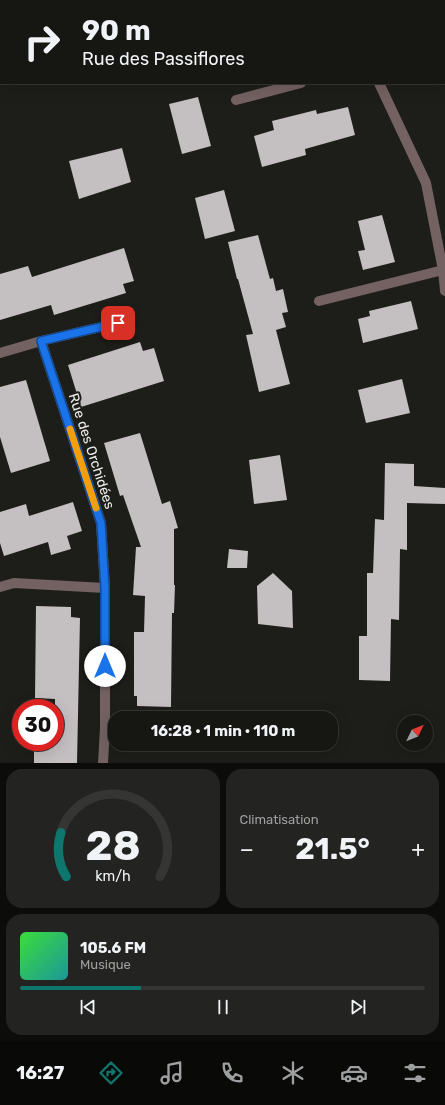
<!DOCTYPE html>
<html lang="fr">
<head>
<meta charset="utf-8">
<style>
	body { margin:0; font-family:Rubik,sans-serif; background:#232321; color:#f1f3f6; height:100vh; display:flex; flex-direction:column; font-size:15px; white-space:nowrap }
	* { box-sizing:border-box; margin:0 }
	p { font-size:13px; color:#9e9fa0 }
	.icon { flex:none; width:22px; height:22px; fill:none; stroke:currentColor; stroke-width:2; stroke-linecap:round; stroke-linejoin:round }
	.map { position:relative; height:763px; overflow:hidden }
	.sheet { display:flex; flex-direction:column; gap:6px; padding:6px; background:#0c0c0a; flex:1 }
	.sheet>* { flex:none }
	.top-card { position:absolute; left:0px; top:0px; width:445px; height:84px; box-shadow:0 4px 16px #0002,0 0 0 1px #353533; background:#161613; color:#f1f3f6; overflow:hidden }
	.needle { width:26px; rotate:47deg }
	.buttons { position:absolute; left:397px; top:715px; display:grid; gap:8px }
	.buttons a { display:grid; place-items:center; width:36px; height:36px; border-radius:50%; background:#161613; box-shadow:0 4px 16px #0002,0 0 0 1px #353533; font-size:20px }
	.speed { position:absolute; left:12px; top:699px; display:flex; gap:8px; font-size:20px; font-weight:700; text-align:center }
	.speed>* { display:grid; place-content:center; width:52px; height:52px; border-radius:50%; background:#161613; box-shadow:0 4px 16px #0002,0 0 0 1px #353533; line-height:1 }
	.speed .limit { border:6px solid #d22; background:#fff; color:#111 }
	.pin { position:absolute; display:grid; place-items:center; width:34px; height:34px; color:#fff; margin:-17px; border-radius:8px; box-shadow:0 2px 6px #0006 }
	.me { position:absolute; width:44px; margin:-22px; rotate:0deg; stroke-linejoin:round; filter:drop-shadow(0 0 3px #0008) }
	.turn { display:flex; align-items:center; gap:14px; height:84px; padding:0 16px; font-size:18px }
	.turn .icon { width:52px; height:52px; stroke-width:2.5 }
	.turn b { display:block; font-size:28px; line-height:34px }
	.big { font-size:30px; font-weight:700; line-height:1.1 }
	.sheet .card { flex:1; display:flex; flex-direction:column; justify-content:center; gap:6px; min-width:0; padding:0 14px; border-radius:16px; background:#232321 }
	.sheet .dial { align-items:center; gap:0 }
	.dial svg { height:104px; overflow:visible; fill:none; stroke:#353533; stroke-width:7; stroke-linecap:round; text-anchor:middle }
	.dial text { fill:#f1f3f6; stroke:none }
	.song { display:flex; align-items:center; gap:12px }
	.cover { width:48px; height:48px; border-radius:6px; background:linear-gradient(135deg,hsl(120 70% 55%),hsl(180 70% 35%)) }
	.played { height:4px; border-radius:2px; background:linear-gradient(90deg,#0f766e 30%,#353533 30%) }
	.keys { display:flex; justify-content:space-around; direction:ltr }
	.heat { display:flex; justify-content:space-between; align-items:center; font-size:22px; direction:ltr }
	.sheet .tiles { flex:1; display:grid; gap:6px; grid-template-columns:1fr 1fr }
	.card:last-child { grid-column:span 2 }
	.trip { position:absolute; left:108px; top:711px; width:230px; height:40px; border-radius:16px; background:#161613; box-shadow:0 4px 16px #0002,0 0 0 1px #353533; font-weight:700; line-height:40px; text-align:center }
	.tabs { display:flex; height:64px; justify-content:space-around; align-items:center; background:#090908; color:#9e9fa0 }
	.tabs .icon { width:28px; height:28px }
	.tabs .selected { color:#0f766e }
	.tabs b { font-size:18px; color:#f1f3f6 }
	.map>svg:first-child { display:block }
</style>
</head>
<body>
<div class="map">
<svg width="445" height="763" viewBox="0 0 445 763">
	<rect width="100%" height="100%" fill="#1d1d19"/>
	<!-- building -->
	<g fill="#c4bfc0">
		<path d="M198,97L211,146L182,154L169,104Z"/>
		<path d="M348,107L355,135L305,149L306,155L262,167L254,136L274,130L272,121L316,110L317,114Z"/>
		<path d="M122,148L131,182L79,199L69,161Z"/>
		<path d="M224,190L235,231L205,239L195,198Z"/>
		<path d="M382,215L395,262L363,270L358,251L365,250L358,221Z"/>
		<path d="M258,235L270,279L273,278L276,291L283,289L288,312L282,313L286,327L276,330L290,384L259,392L246,335L253,334L238,279H237L228,242Z"/>
		<path d="M124,248L134,281L123,284L126,293L54,315L51,305L0,320V274L28,266L32,277Z"/>
		<path d="M411,301L418,329L363,343L358,319L370,316L369,311Z"/>
		<path d="M140,342L143,351L154,348L164,381L81,407L68,365Z"/>
		<path d="M402,379L410,413L366,423L358,390Z"/>
		<path d="M26,380L50,461L11,473L0,437V387Z"/>
		<path d="M140,433L162,504L170,501L178,528L174,529V585H175L174,613H172L171,707L137,706V696H134V632H144L145,596L133,595L136,547H141L123,495L120,496L104,443Z"/>
		<path d="M280,455L287,500L254,504L249,460Z"/>
		<path d="M385,463L414,464V486L445,488V504L407,503V550L400,549L399,620L391,619L390,681L359,680V636H367V573H373L375,519L384,520Z"/>
		<path d="M73,502L82,531L67,536L71,549L51,555L48,542L4,556L0,543V512L26,504L29,516Z"/>
		<path d="M229,549L248,551L247,568H227Z"/>
		<path d="M273,573L292,591L293,628L258,624L257,586Z"/>
		<path d="M36,606L71,607V617L80,618L77,763H34V742H55V699L35,698Z"/>
	</g>
	<g fill="none" stroke-linecap="round" stroke-linejoin="round">
		<!-- minor -->
		<g stroke="#746162" stroke-width="10">
			<path d="M356,0V1"/>
			<path d="M379,83L426,183L443,270L445,291"/>
			<path d="M236,100L301,83"/>
			<path d="M319,301L443,270"/>
			<path d="M41,341L101,523L105,588V728L103,763"/>
			<path d="M0,353L41,341L118,323"/>
			<path d="M0,587L14,583L105,588"/>
		</g>
	</g>
	<g fill="none" stroke-linecap="round" stroke-linejoin="round">
		<defs>
			<path id="route" d="M105,666V588L101,523L41,341L118,323"/>
		</defs>
		<!-- route casing -->
		<use href="#route" stroke="#114b97" stroke-width="10"/>
		<!-- route -->
		<use href="#route" stroke="#1a73e8" stroke-width="7"/>
		<!-- slow -->
		<path stroke="#f59e0b" stroke-width="7" d="M70,429L96,508"/>
	</g>
	<g text-anchor="middle" stroke-width="4" stroke-linejoin="round" paint-order="stroke">
		<!-- street labels -->
		<g font-size="14" fill="#edecea" stroke="#1d1d19">
			<text transform="translate(92 451) rotate(72)" y="5">Rue des Orchidées</text>
		</g>
	</g>
</svg>
<div class="buttons">
<a><svg class="needle" viewBox="-14 -14 28 28"><path d="M0-13l5 13h-10z" fill="#e53935"/><path d="M0 13l5-13h-10z" fill="#9e9fa0"/></svg></a>
</div>
<div class="speed"><div class="limit">30</div></div>
<div class="pin" style="left:118px;top:323px;background:#d93025"><svg class="icon" aria-label="arrive" viewBox="0 0 24 24"><path d="M6 21V4h12l-3 4 3 4H6"/></svg></div>
<svg class="me" style="left:105px;top:666px" viewBox="-20 -20 40 40"><circle r="19" fill="#fff"/><path d="M0-13L10 11 0 6-10 11z" fill="#1a73e8"/></svg>
<div class="trip">16:28 · 1 min · 110 m</div>
<div class="top-card">
<div class="turn"><svg class="icon" aria-label="right" viewBox="0 0 24 24"><path d="M7 20v-9h11M14 6l5 5-5 5"/></svg><div><b>90 m</b>Rue des Passiflores</div></div>
</div>
</div>
<section class="sheet">
<div class="tiles">
<div class="card dial"><svg viewBox="0 0 100 80">
<path d="M14 69A42 42 0 1 1 86 69"/>
<path d="M14 69A42 42 0 0 1 10 35" stroke="#0f766e"/>
<text x="50" y="56" font-size="32" font-weight="700">28</text>
<text x="50" y="72" font-size="11">km/h</text>
</svg></div>
<div class="card"><p>Climatisation</p>
<div class="heat"><a>−</a><b class="big">21.5°</b><a>+</a></div>
</div>
<div class="card">
<div class="song"><i class="cover"></i><div><b>105.6 FM</b><p>Musique</p></div></div>
<div class="played"></div>
<div class="keys"><svg class="icon" aria-label="previous" viewBox="0 0 24 24"><path d="M18 5L8 12l10 7zM5 5v14"/></svg><svg class="icon" aria-label="pause" viewBox="0 0 24 24"><path d="M8 5v14M16 5v14"/></svg><svg class="icon" aria-label="next" viewBox="0 0 24 24"><path d="M6 5l10 7-10 7zM19 5v14"/></svg></div>
</div>
</div>
</section>
<nav class="tabs">
<b>16:27</b>
<svg class="icon selected" aria-label="directions" viewBox="0 0 24 24"><path d="M12 3l9 9-9 9-9-9zM9 14v-3h6M13 9l2 2-2 2"/></svg>
<svg class="icon" aria-label="music" viewBox="0 0 24 24"><path d="M9 18V5l10-2v13"/><circle cx="6" cy="18" r="3"/><circle cx="16" cy="16" r="3"/></svg>
<svg class="icon" aria-label="phone" viewBox="0 0 24 24"><path d="M5 4h4l2 5-3 2q2 4 5 5l2-3 5 2v4C11 20 4 13 5 4z"/></svg>
<svg class="icon" aria-label="climate" viewBox="0 0 24 24"><path d="M12 3v18M4 7l16 10M4 17L20 7"/></svg>
<svg class="icon" aria-label="car" viewBox="0 0 24 24"><path d="M5 17H2v-5l4-1 3-4h7l3 4 3 1v5h-3M9 17h6M6 11h13"/><circle cx="7" cy="17" r="2"/><circle cx="17" cy="17" r="2"/></svg>
<svg class="icon" aria-label="filters" viewBox="0 0 24 24"><path d="M4 7h16M4 17h16"/><circle cx="9" cy="7" r="2"/><circle cx="15" cy="17" r="2"/></svg>
</nav>
</body>
</html>
